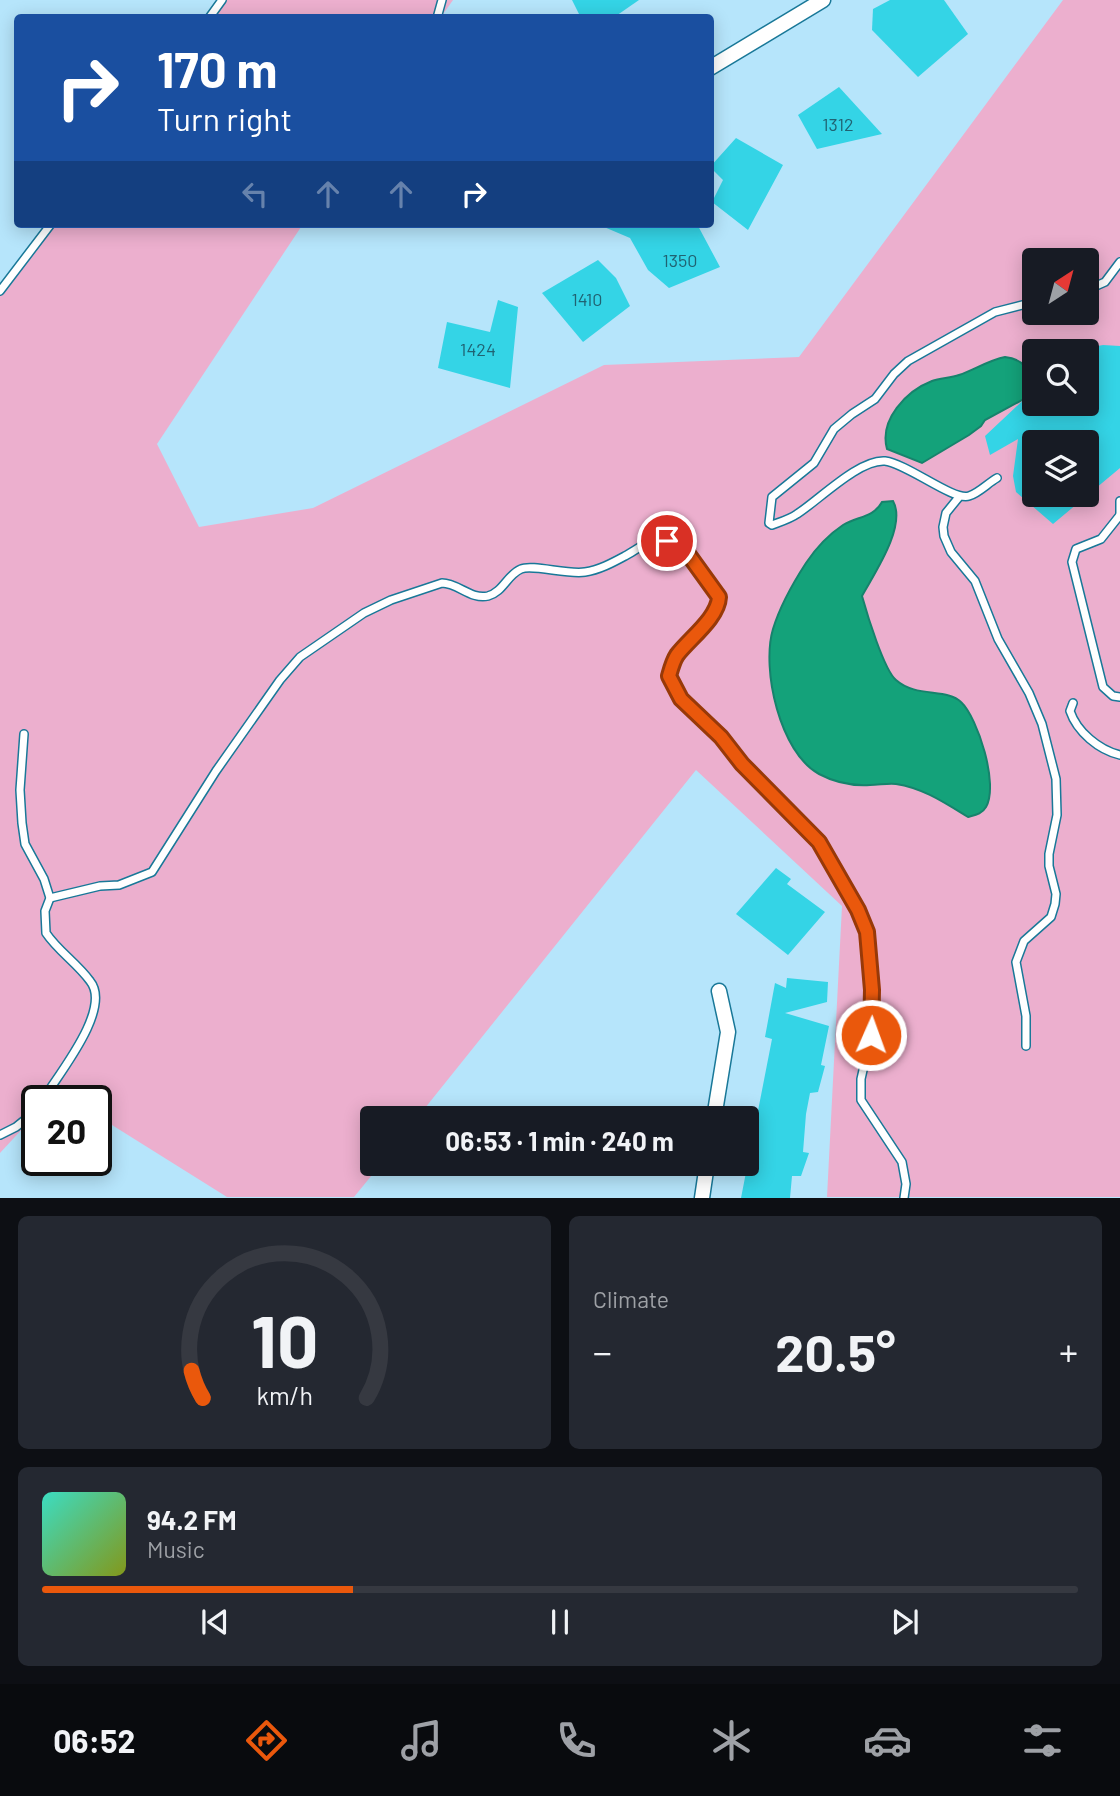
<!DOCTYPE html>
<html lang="en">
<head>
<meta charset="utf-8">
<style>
	body { margin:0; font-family:Barlow,sans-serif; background:#242831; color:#f1f3f6; height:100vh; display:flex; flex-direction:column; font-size:26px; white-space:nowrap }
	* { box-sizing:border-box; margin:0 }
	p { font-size:23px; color:#9ea1a6 }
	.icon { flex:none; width:38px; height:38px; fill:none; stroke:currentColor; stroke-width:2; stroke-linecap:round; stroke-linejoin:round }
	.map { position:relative; height:1198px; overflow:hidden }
	.panel { display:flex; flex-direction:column; gap:18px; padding:18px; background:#0d0f14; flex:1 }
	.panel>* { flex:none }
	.top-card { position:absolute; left:14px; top:14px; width:700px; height:214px; border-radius:7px; box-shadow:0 4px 18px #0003; background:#1a4fa0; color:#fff; overflow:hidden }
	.needle { width:46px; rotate:36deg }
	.controls { position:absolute; left:1022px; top:248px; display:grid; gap:14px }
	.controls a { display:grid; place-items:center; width:77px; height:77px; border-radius:7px; background:#171b24; box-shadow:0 4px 18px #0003; font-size:35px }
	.speed { position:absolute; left:21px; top:1085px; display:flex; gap:14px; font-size:35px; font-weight:700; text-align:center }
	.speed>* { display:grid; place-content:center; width:91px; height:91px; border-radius:50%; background:#171b24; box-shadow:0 4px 18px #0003; line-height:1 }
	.speed .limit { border:4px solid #111; border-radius:10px; background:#fff; color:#111 }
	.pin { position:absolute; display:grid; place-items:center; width:60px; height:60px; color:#fff; margin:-30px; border:4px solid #fff; border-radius:50%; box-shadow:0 2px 7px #0007 }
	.me { position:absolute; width:77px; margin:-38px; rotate:2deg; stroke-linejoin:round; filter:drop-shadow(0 0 5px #0008) }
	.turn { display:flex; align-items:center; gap:24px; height:147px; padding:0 28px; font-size:32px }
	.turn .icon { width:91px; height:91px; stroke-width:2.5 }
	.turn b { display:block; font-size:49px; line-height:60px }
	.lanes { display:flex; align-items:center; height:66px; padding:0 28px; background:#0003; justify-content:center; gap:35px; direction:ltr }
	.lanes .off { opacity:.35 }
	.big { font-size:52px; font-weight:700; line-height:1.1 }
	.panel .tile { flex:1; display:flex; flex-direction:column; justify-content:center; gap:10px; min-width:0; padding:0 24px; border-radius:10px; background:#242831 }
	.panel .dial { align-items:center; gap:0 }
	.dial svg { height:182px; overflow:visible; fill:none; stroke:#363941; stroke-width:7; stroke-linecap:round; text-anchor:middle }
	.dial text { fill:#f1f3f6; stroke:none }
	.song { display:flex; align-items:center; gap:21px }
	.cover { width:84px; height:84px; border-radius:10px; background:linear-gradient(135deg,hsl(170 70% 55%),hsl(70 70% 35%)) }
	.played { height:7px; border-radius:4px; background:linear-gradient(90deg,#ea580c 30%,#363941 30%) }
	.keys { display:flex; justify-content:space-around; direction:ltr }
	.heat { display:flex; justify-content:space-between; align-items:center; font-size:38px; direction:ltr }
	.panel .tiles { flex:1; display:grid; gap:18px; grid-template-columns:1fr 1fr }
	.tile:last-child { grid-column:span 2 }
	.trip { position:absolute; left:360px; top:1106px; width:399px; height:70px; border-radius:7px; background:#171b24; box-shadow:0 4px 18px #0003; font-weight:700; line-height:70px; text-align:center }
	.menu { display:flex; height:112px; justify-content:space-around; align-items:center; background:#090b0e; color:#9ea1a6 }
	.menu .icon { width:49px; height:49px }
	.menu .current { color:#ea580c }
	.menu b { font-size:32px; color:#f1f3f6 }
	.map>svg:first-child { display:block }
</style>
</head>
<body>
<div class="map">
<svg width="1120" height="1198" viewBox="0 0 1120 1198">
	<rect width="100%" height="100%" fill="#b6e5fb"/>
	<!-- green -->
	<g fill="#ecafce" fill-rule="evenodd">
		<path d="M217,0H453L441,17L204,18Z"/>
		<path d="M1063,0H1120V1197H827L842,906L696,770L417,1118H373V1164H381L354,1197H227L96,1115V1101H73L58,1091L48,1101H37V1113L0,1153V284L46,224H303L157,444L199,527L313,508L604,365L799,357ZM1034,261H1087V313H1034ZM1034,352H1087V404H1034ZM1034,443H1087V495H1034Z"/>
	</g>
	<!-- water -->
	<g fill="#14a27a" stroke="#16836c" stroke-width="2">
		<path d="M1005,357C1023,359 1030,369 1031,386L1024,399L985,420L981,426L969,435L922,463L887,449C879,420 906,391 932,381C940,378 950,378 959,375C974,370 989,360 1005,357Z"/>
		<path d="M893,501C907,526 874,574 862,596C867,614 884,670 896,680C916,698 947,688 961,702C978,718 999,785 986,807C982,814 975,815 968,817C945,803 923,788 896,784C888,783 879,785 870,785C853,786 834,782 819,774C780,753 761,669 773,629C780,606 793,583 806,563C816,548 828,535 843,525C858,516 873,518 882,502Z"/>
	</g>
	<!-- building -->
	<g fill="#34d4e6" fill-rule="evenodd">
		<path d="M572,0H639L613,18H581Z"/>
		<path d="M890,0H944L968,34L918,77L872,30L873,9Z"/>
		<path d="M839,87L882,134L817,149L798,115Z"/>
		<path d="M736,138L783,165L748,230L712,202L723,180L710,167Z"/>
		<path d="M597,224H697L720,267L669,288L648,270L630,238Z"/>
		<path d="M598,260L616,278L630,306L583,342L542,293Z"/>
		<path d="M498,300L518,307L510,388L438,368L447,322L490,332Z"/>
		<path d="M1103,345L1120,346V468L1053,524L1016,492L1013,476L1018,439L990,455L985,436L1034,390V404H1087V348ZM1034,443H1087V495H1034Z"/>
		<path d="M776,868L791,879L787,884L825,912L788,955L736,914Z"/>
		<path d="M787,978L828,982L827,1002L785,1013L829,1026L821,1065L825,1066L818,1092L810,1093L806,1114L803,1152L809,1153L801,1176H792L790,1198H741L772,1039L765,1037L775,983L786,988Z"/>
	</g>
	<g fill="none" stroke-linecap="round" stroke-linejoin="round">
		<defs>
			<g id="lane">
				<path d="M209,18L222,0"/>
				<path d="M437,18L442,0"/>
				<path d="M1087,290L1105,282L1120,262"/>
				<path d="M0,291L51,224"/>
				<path d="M997,478C988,483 979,493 969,496C953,501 908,464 885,461C859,459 819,500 797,514C790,519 780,522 772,525L769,523L772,497L814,463L834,429L852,414L875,399L894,374L908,361L995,312L1034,302"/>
				<path d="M959,497L946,513L943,527L944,536L951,552L975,581L998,639L1029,693L1042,724L1056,779L1057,815L1049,854V866L1056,894L1055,904L1051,917L1024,941L1016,962L1026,1016V1046"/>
				<path d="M1120,515L1101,539L1076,549L1072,562L1103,687L1113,696L1120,697"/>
				<path d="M1120,515V501"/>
				<path d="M1073,703L1070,711C1077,732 1099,750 1120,755"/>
				<path d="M24,734L20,790L22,823L25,844L44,879L50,898L45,911L46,933C58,951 77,963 90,981C113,1009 57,1076 42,1101"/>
				<path d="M50,898L100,886L119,885L152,872L216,771L280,680L300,657L364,613L391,600L442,583C458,583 471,600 488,596C503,592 507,575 521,569C532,564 568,575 585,572C599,570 612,563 625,556C633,552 644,543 653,541C682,534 707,576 719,597C719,620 690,638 678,655C673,661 671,669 669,676L681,699L721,737L742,764L819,842L858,910L867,931L872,990L871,1035L861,1079V1100L902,1162L906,1184L904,1198"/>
				<path d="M0,1135L16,1127L37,1110"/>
			</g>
			<g id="street">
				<path d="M710,68L823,0"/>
				<path d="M714,1118L728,1032L719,991"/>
				<path d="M702,1198L707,1164"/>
			</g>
		</defs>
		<!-- lane casing -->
		<use href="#lane" stroke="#197898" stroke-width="10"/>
		<!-- street casing -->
		<use href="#street" stroke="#197898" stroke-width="17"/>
		<!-- lane -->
		<use href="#lane" stroke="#fff" stroke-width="7"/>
		<!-- street -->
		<use href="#street" stroke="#fff" stroke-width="14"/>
	</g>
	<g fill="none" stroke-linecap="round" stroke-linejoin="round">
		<defs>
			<path id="route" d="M667,541L688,554L719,597C718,618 689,639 677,655C673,661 671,669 669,676L681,699L721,737L742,764L819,842L858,910L867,932L872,990L871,1035"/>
		</defs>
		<!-- route casing -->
		<use href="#route" stroke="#983908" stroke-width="18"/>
		<!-- route -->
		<use href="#route" stroke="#ea580c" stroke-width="12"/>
	</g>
	<g text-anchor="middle" stroke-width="5" stroke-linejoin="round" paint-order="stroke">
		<!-- number labels -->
		<g font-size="18" fill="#206272">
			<text x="838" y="131">1312</text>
			<text x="680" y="267">1350</text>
			<text x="587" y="306">1410</text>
			<text x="478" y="356">1424</text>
		</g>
	</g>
</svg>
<div class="controls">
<a><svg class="needle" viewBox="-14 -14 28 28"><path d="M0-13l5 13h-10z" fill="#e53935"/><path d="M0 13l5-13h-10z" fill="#9ea1a6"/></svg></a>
<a><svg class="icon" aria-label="search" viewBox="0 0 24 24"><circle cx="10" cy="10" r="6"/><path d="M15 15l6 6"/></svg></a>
<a><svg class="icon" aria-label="layers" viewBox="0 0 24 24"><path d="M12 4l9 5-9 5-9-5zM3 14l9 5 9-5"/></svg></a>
</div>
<div class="speed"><div class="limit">20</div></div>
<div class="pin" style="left:667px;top:541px;background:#d93025"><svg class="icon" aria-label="arrive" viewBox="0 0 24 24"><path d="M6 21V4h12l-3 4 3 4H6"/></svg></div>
<svg class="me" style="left:871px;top:1035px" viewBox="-20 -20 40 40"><circle r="17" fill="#ea580c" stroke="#fff" stroke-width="3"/><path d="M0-11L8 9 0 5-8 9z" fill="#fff"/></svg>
<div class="trip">06:53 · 1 min · 240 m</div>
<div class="top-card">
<div class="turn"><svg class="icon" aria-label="right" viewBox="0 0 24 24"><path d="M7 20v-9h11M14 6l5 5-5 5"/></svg><div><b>170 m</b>Turn right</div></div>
<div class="lanes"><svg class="icon off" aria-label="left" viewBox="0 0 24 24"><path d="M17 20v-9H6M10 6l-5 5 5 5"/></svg><svg class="icon off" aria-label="ahead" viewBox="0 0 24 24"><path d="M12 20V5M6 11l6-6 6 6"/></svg><svg class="icon off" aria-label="ahead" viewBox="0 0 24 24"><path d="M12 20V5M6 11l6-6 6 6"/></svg><svg class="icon" aria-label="right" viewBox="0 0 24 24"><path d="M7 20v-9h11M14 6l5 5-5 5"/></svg></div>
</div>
</div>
<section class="panel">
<div class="tiles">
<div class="tile dial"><svg viewBox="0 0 100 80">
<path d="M14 69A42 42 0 1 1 86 69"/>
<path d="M14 69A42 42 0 0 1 9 57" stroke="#ea580c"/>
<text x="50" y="56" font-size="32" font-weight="700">10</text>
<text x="50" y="72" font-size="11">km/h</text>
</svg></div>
<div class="tile"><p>Climate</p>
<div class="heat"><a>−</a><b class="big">20.5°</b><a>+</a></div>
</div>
<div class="tile">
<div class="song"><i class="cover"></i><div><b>94.2 FM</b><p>Music</p></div></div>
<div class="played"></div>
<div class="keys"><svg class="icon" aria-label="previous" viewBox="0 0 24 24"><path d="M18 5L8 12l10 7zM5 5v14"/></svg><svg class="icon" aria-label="pause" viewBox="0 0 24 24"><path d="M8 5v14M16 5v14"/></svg><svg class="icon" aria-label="next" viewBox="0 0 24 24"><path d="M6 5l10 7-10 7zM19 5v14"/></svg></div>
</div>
</div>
</section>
<nav class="menu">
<b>06:52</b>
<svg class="icon current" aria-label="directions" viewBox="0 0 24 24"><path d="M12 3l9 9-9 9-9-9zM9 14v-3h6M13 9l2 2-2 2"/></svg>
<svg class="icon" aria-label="music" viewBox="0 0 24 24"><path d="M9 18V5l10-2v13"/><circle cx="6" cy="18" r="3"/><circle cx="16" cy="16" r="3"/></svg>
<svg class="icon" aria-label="phone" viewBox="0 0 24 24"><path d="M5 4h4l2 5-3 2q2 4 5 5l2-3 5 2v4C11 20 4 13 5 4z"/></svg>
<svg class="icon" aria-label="climate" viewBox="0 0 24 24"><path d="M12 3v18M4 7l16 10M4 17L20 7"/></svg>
<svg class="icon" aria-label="car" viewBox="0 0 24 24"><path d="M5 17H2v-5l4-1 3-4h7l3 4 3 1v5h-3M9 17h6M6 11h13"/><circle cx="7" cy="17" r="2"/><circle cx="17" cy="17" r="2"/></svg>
<svg class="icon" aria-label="filters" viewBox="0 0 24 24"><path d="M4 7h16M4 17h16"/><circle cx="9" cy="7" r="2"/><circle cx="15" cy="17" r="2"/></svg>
</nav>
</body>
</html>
